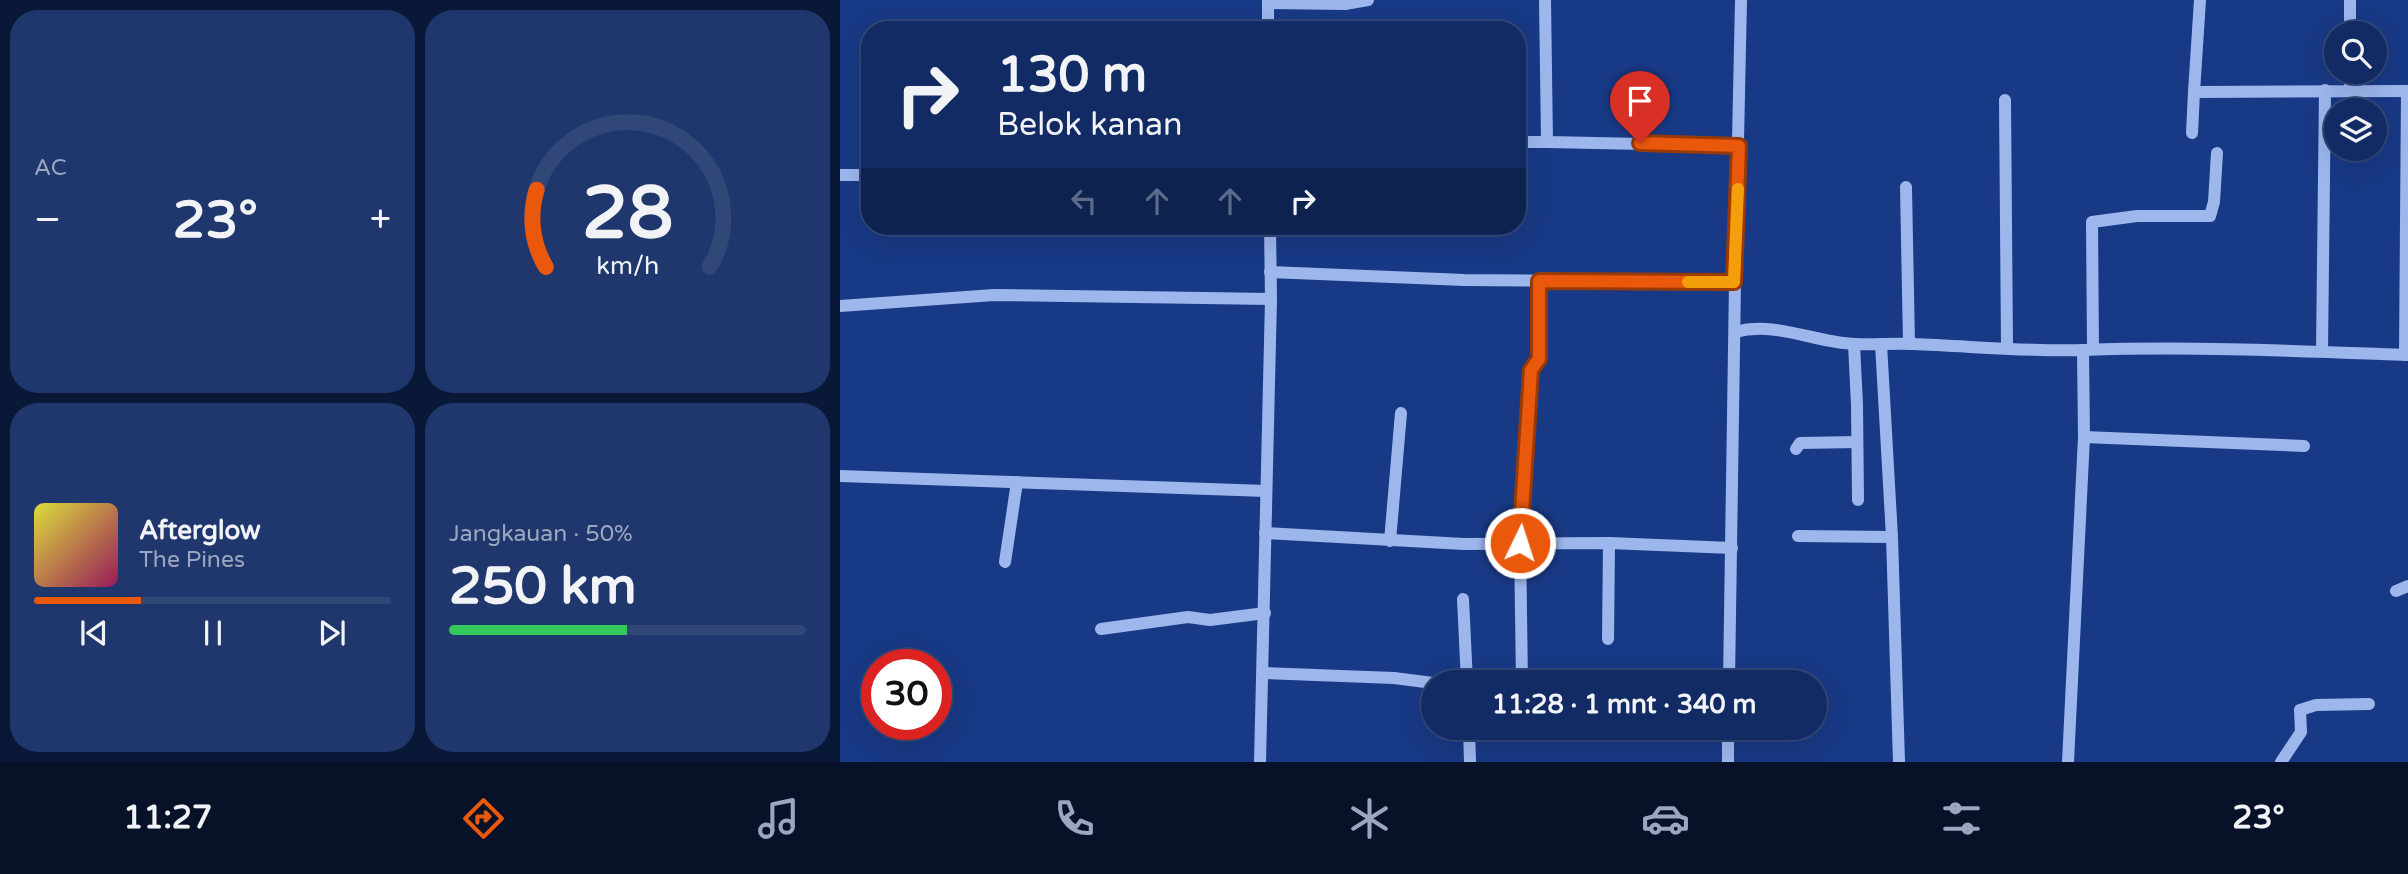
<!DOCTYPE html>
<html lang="id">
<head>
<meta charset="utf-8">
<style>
	body { margin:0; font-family:"Varela Round",sans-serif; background:#1f376d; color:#f1f3f6; height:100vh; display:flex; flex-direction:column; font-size:26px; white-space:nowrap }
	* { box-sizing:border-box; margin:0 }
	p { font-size:23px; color:#9ca7bf }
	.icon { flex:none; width:38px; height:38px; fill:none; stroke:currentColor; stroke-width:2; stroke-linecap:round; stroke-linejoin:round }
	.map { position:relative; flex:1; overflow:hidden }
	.details { display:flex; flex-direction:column; gap:10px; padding:10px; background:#0a1837; width:840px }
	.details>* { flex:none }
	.guide { position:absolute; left:21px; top:21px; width:665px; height:214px; border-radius:28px; box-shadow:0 7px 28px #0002,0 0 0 2px #314778; background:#122b64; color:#f1f3f6; overflow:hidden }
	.buttons { position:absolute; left:1484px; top:21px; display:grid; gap:14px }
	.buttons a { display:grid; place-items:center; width:63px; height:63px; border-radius:50%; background:#122b64; box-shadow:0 7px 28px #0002,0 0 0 2px #314778; font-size:35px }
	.speed { position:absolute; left:21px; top:649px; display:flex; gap:14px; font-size:35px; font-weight:700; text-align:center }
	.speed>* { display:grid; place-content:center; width:91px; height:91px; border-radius:50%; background:#122b64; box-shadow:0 7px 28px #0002,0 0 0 2px #314778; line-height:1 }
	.speed .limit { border:10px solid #d22; background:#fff; color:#111 }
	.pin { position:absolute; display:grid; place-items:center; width:60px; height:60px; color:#fff; margin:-72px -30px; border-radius:50% 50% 50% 0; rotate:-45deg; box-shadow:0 0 7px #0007 }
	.pin .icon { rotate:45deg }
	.me { position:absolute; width:77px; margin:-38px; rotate:4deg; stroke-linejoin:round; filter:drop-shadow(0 0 5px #0008) }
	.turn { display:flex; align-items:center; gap:24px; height:147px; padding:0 21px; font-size:32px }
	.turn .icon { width:91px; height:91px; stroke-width:2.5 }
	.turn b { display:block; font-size:49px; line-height:60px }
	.lanes { display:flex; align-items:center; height:66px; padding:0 21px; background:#0003; justify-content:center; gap:35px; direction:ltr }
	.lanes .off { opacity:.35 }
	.big { font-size:52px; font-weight:700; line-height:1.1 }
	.details .widget { flex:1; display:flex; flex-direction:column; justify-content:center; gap:10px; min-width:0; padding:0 24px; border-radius:28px; background:#1f376d }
	.details .dial { align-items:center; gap:0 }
	.dial svg { height:182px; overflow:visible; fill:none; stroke:#314778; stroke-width:7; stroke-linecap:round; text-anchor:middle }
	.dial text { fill:#f1f3f6; stroke:none }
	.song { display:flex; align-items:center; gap:21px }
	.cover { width:84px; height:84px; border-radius:10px; background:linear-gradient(135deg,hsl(60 70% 55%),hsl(330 70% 35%)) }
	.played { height:7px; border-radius:4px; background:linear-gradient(90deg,#ea580c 30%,#314778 30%) }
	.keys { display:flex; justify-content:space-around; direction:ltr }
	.heat { display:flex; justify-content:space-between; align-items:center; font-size:38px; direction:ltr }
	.charge { height:10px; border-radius:5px; background:linear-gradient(90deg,#34c759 50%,#314778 0) }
	.details .tiles { flex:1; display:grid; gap:10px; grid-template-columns:repeat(2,1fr) }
	.trip { position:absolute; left:581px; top:670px; width:406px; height:70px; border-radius:35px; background:#122b64; box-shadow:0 7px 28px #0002,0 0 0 2px #314778; font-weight:700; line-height:70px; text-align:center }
	.menu { display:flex; height:112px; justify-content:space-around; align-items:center; background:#071128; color:#9ca7bf }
	.menu .icon { width:49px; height:49px }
	.menu .on { color:#ea580c }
	.menu b { font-size:32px; color:#f1f3f6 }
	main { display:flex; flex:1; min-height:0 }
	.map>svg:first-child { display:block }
</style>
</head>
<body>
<main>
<section class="details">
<div class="tiles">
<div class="widget"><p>AC</p>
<div class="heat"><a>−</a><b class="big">23°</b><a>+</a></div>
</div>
<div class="widget dial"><svg viewBox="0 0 100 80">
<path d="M14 69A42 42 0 1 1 86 69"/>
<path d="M14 69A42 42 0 0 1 10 35" stroke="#ea580c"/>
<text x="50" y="56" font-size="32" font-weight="700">28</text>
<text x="50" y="72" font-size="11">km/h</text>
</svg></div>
<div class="widget">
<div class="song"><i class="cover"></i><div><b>Afterglow</b><p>The Pines</p></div></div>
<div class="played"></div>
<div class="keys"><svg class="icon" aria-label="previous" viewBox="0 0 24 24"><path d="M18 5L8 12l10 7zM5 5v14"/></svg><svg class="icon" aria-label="pause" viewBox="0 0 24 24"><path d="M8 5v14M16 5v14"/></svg><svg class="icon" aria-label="next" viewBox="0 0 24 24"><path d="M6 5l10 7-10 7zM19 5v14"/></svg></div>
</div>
<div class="widget"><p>Jangkauan · 50%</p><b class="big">250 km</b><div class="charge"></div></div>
</div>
</section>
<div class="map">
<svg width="1568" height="762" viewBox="0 0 1568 762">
	<rect width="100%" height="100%" fill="#183985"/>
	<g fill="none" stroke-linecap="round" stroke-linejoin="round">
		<!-- minor -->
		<g stroke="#9db7ed" stroke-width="12">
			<path d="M428,0V30"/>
			<path d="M705,0L707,142L899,146"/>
			<path d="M428,3L505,4L528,0"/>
			<path d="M1510,33V0"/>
			<path d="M1510,90V72"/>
			<path d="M1354,92L1360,0"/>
			<path d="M1165,100L1167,347"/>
			<path d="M1352,133L1354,92L1568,91"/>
			<path d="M677,142H707"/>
			<path d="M0,175H30"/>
			<path d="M1066,187L1069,344"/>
			<path d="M430,272L624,280L895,282"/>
			<path d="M0,306L154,295L431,299"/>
			<path d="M895,332C936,321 973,342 1015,344C1034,345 1054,343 1073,344C1130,346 1187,352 1244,350C1352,346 1460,351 1568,355"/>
			<path d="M1014,344L1017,405L1018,500"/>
			<path d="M1041,344L1052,537L1059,762"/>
			<path d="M1253,349L1252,222L1297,216H1370L1374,202L1377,153"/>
			<path d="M1482,351L1485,90"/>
			<path d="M1565,355L1567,91"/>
			<path d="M1244,437L1464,446"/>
			<path d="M956,449L960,443L1017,442"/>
			<path d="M0,476L426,491"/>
			<path d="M425,533L624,544L769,543L892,548"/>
			<path d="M958,536L1052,537"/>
			<path d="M550,541L561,413"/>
			<path d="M165,562L177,482"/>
			<path d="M1556,591L1568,586"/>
			<path d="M623,599L627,682"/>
			<path d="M261,629L348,617L370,620L425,613"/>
			<path d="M768,639L769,543"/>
			<path d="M424,673L554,678L593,683"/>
			<path d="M682,682L680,543L691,370L699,359V281"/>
			<path d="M889,682L895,282L901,0"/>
			<path d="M629,728L630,762"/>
			<path d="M420,762L431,299L430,226"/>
			<path d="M888,762V728"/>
			<path d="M1228,762L1244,437L1243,350"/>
			<path d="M1441,762L1461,732L1460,710L1476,705L1529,704"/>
		</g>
	</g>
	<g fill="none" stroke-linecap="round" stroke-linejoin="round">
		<defs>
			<path id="route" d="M680,543L691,370L699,359V281L894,282L899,146L800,143"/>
		</defs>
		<!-- route casing -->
		<use href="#route" stroke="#983908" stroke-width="18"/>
		<!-- route -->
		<use href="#route" stroke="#ea580c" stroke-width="12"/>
		<!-- slow -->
		<path stroke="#f59e0b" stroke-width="12" d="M848,282H894L898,189"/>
	</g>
</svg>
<div class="buttons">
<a><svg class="icon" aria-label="search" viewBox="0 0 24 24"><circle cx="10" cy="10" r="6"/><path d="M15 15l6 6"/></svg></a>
<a><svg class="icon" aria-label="layers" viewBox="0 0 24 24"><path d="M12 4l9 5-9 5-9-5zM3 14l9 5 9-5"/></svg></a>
</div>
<div class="speed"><div class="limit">30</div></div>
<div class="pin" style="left:800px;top:143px;background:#d93025"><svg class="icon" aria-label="arrive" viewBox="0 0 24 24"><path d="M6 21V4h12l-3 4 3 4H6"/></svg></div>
<svg class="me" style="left:680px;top:543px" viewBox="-20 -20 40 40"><circle r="17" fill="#ea580c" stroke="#fff" stroke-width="3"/><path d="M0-11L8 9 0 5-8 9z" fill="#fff"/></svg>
<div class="trip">11:28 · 1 mnt · 340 m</div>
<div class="guide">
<div class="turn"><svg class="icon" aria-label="right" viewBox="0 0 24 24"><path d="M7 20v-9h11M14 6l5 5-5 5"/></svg><div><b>130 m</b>Belok kanan</div></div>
<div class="lanes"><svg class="icon off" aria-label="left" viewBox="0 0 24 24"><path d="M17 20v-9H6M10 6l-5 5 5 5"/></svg><svg class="icon off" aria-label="ahead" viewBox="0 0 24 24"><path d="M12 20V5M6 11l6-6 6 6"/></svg><svg class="icon off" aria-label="ahead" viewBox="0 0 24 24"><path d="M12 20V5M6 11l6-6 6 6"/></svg><svg class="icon" aria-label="right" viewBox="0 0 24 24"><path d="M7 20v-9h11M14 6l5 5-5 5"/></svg></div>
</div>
</div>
</main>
<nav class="menu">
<b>11:27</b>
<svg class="icon on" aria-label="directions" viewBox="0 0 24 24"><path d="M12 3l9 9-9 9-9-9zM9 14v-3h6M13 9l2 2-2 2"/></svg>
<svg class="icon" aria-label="music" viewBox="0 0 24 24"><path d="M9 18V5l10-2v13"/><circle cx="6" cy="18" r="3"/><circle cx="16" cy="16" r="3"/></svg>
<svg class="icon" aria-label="phone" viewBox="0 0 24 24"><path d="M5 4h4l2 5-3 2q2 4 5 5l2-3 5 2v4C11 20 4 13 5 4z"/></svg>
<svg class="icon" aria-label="climate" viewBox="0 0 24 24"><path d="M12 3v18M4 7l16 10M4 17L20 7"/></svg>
<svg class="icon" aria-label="car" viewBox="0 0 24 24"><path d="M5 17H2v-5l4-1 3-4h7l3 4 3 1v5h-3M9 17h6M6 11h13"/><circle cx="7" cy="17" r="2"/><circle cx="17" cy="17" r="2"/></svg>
<svg class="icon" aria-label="filters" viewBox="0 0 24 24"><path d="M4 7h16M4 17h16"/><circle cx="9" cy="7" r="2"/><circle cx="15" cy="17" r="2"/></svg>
<b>23°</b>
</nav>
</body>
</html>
